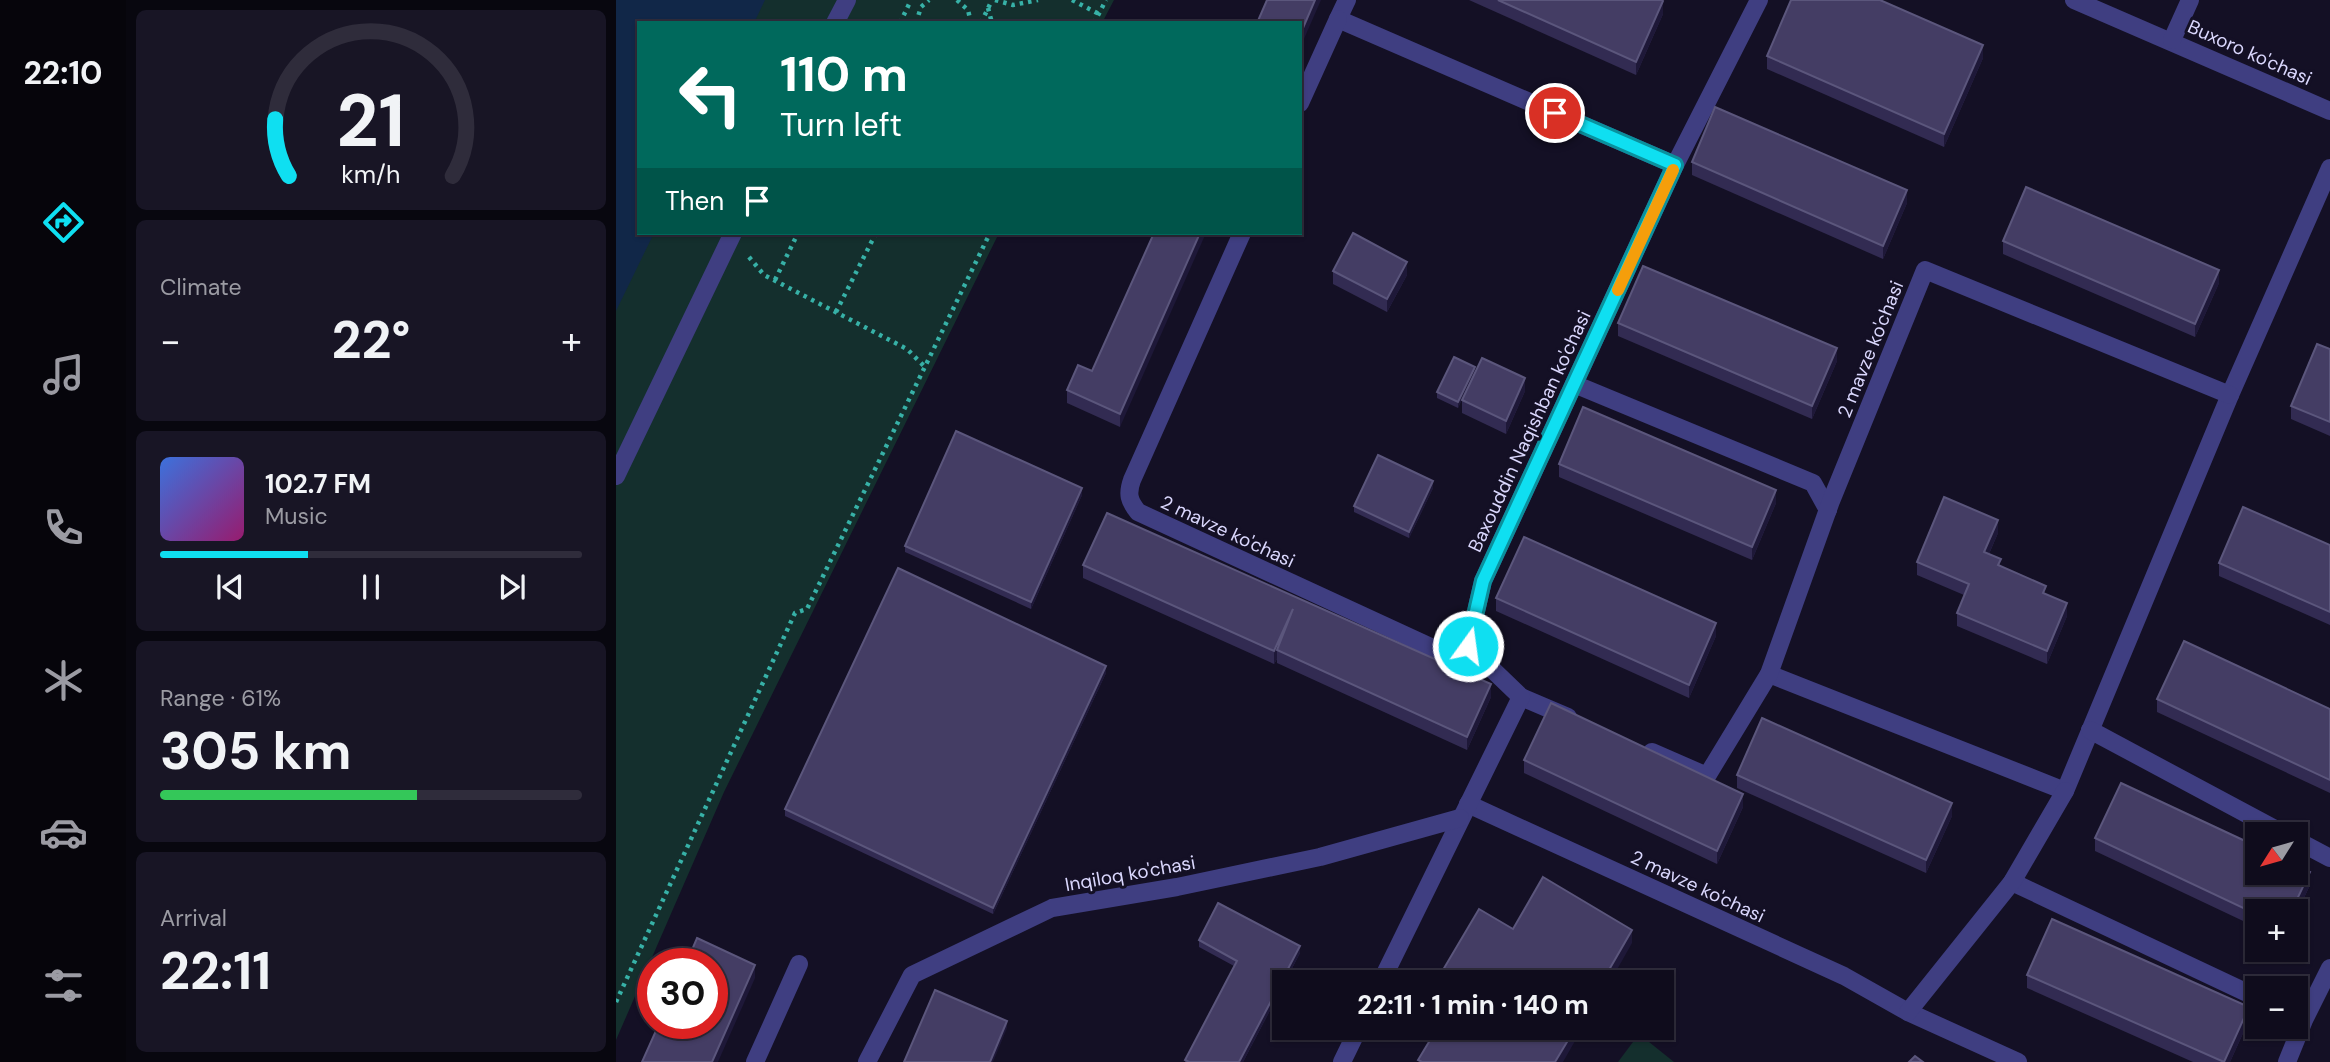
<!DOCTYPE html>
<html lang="en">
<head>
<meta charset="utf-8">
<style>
	body { margin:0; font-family:"DM Sans",sans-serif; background:#181525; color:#f1f3f6; height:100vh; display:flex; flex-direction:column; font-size:26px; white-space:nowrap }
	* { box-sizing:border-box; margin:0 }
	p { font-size:23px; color:#9b9ba3 }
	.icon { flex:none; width:38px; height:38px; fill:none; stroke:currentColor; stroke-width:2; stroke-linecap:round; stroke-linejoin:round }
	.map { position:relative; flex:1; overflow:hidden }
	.panel { display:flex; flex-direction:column; gap:10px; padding:10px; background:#08070f; width:490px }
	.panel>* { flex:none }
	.top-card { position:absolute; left:21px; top:21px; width:665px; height:214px; border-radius:0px; box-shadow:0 2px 5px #0004,0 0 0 2px #2f2c3b; background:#00695c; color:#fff; overflow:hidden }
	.needle { width:46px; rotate:233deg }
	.tools { position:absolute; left:1629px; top:822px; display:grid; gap:14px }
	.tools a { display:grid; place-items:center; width:63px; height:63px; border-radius:0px; background:#0f0c1c; box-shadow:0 2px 5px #0004,0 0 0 2px #2f2c3b; font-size:35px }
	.speed { position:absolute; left:21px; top:948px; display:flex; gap:14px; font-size:35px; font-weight:700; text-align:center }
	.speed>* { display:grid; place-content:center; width:91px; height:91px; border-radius:50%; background:#0f0c1c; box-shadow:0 2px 5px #0004,0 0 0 2px #2f2c3b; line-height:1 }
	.speed .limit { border:10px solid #d22; background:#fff; color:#111 }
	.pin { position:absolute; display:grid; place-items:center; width:60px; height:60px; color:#fff; margin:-30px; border:4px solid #fff; border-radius:50%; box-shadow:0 2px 7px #0007 }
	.me { position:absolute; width:77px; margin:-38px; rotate:14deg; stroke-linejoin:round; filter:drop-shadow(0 0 5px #0008) }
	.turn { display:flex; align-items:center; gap:24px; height:147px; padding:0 28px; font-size:32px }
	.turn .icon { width:91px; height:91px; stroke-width:2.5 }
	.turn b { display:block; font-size:49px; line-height:60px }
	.then { display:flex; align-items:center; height:66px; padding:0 28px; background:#0003; gap:14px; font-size:26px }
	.big { font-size:52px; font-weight:700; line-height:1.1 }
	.panel .card { flex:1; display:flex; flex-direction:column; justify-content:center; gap:10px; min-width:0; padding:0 24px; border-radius:10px; background:#181525 }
	.panel .dial { align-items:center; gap:0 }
	.dial svg { height:182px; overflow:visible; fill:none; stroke:#2f2c3b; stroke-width:7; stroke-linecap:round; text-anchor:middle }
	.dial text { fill:#f1f3f6; stroke:none }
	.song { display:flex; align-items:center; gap:21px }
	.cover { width:84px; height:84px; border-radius:10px; background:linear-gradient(135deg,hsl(220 70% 55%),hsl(320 70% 35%)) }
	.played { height:7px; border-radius:4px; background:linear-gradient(90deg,#0fdff1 35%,#2f2c3b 35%) }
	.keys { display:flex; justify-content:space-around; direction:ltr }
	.heat { display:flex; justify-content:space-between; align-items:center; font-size:38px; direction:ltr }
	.charge { height:10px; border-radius:5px; background:linear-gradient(90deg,#34c759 61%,#2f2c3b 0) }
	.trip { position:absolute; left:656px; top:970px; width:402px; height:70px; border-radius:0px; background:#0f0c1c; box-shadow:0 2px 5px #0004,0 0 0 2px #2f2c3b; font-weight:700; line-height:70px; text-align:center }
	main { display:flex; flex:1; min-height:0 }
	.menu { display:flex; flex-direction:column; width:126px; justify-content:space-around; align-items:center; background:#06050b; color:#9b9ba3 }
	.menu .icon { width:49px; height:49px }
	.menu .on { color:#0fdff1 }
	.menu b { font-size:32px; color:#f1f3f6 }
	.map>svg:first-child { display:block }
</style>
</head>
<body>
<main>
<nav class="menu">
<b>22:10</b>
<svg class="icon on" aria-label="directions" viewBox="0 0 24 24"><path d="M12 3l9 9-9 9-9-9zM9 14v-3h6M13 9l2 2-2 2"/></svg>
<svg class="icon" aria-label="music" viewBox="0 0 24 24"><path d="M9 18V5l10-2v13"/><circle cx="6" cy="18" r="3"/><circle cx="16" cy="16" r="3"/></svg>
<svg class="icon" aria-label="phone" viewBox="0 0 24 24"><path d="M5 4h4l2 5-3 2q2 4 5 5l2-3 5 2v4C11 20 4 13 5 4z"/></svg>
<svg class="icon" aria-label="climate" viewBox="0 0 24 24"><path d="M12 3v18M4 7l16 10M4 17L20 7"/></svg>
<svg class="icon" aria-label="car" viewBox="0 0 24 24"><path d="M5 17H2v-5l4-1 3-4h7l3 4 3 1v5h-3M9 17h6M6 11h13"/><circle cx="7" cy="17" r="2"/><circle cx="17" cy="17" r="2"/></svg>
<svg class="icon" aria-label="filters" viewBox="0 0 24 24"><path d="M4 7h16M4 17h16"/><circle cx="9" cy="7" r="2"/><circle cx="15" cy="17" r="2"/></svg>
</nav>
<section class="panel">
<div class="card dial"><svg viewBox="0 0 100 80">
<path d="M14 69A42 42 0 1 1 86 69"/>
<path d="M14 69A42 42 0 0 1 8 44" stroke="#0fdff1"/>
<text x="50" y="56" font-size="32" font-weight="700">21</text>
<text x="50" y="72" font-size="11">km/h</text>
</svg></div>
<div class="card"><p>Climate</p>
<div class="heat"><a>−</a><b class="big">22°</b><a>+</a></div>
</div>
<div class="card">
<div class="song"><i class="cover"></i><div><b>102.7 FM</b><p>Music</p></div></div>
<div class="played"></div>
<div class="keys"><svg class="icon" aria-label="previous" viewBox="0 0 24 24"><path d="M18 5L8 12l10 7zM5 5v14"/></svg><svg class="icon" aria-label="pause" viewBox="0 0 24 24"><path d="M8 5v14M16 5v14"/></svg><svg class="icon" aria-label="next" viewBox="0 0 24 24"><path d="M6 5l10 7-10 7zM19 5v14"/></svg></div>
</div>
<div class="card"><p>Range · 61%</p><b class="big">305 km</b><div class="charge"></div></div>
<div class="card"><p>Arrival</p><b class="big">22:11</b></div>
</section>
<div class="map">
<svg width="1714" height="1062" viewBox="0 0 1714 1062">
	<rect width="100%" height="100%" fill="#141025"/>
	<!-- green -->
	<g fill="#142f2d">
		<path d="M0,0H498L486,23H23V233H383L108,792L0,1040Z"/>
		<path d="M1023,1034L1058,1062H1002Z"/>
	</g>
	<!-- water -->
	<path fill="#112748" d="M0,0H149L138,23H23V233H38L0,311Z"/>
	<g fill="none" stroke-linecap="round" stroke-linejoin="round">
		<!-- path -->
		<g stroke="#37b1a7" stroke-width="4.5" stroke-dasharray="3.5 5" stroke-linecap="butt">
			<path d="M341,0L352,10L355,23"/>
			<path d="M379,0L397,5L422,0"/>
			<path d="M456,0L483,14"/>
			<path d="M372,8L376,23"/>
			<path d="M284,23L295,0"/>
			<path d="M300,23L305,7L313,0"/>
			<path d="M365,23L376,0"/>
			<path d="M478,23L490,0"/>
			<path d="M133,257L148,275L291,349L308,366"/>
			<path d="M159,280L182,233"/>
			<path d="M220,312L260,233"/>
			<path d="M0,1002L179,613L191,609L374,233"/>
		</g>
		<!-- minor -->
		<g stroke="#3f3e81" stroke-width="18">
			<path d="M731,0L722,19L1059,165"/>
			<path d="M1458,0L1714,111"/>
			<path d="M219,23L231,0"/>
			<path d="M1556,40L1574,0"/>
			<path d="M684,103L722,19"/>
			<path d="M626,233L516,480C511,494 513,501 522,512L821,650L852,646"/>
			<path d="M958,384L1197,483L1212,510"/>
			<path d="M0,476L117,233"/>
			<path d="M1153,674L1449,791L1614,395L1714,168"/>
			<path d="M905,697L952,717"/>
			<path d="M1474,730L1670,835"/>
			<path d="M1036,752L1091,776L1153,674L1215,501L1309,270L1614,395"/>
			<path d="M852,804L1228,976L1292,1012L1402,1062"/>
			<path d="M1680,840L1714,858"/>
			<path d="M1396,882L1642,998"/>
			<path d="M765,982L905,697L852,646L867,581L1059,165L1143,0"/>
			<path d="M1292,1012L1396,882L1449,791"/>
			<path d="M139,1062L183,964"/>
			<path d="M251,1062L296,975L436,908L561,887L704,857L844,818"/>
			<path d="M726,1062L743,1027"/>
			<path d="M1671,1062L1688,1020L1714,968"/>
		</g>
	</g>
	<!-- wall -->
	<g fill="#322b52">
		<path d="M853,0H1046L1047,14L1020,75Z"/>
		<path d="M1151,56L1367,58L1328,147L1151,69Z"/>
		<path d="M1076,162L1291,203L1267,259L1076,175Z"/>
		<path d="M538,233L504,427L451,403V390L476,371Z"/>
		<path d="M1387,241L1603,283L1579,337L1387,254Z"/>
		<path d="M717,271L791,275L771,312L717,284Z"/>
		<path d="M1002,323L1221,361L1196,419L1002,336Z"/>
		<path d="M1714,349V436L1675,419V406Z"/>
		<path d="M859,367L842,408L821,398V392Z"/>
		<path d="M909,391L890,434L846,413V400Z"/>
		<path d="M943,464L1160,503L1136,560L943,477Z"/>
		<path d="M817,488L793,538L738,512V506Z"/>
		<path d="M466,495L415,609L289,552V546Z"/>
		<path d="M1382,533L1373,554L1385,566L1430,594L1451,616L1431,664L1341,626V613L1348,595L1301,575V562Z"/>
		<path d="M1714,545V625L1603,576V563Z"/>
		<path d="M467,565L875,697L851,750L661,663V659L658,664L467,578Z"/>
		<path d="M880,598L1100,636L1073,698L880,611Z"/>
		<path d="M490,673L377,914L169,816V809Z"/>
		<path d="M1541,699L1714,709V793L1541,712Z"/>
		<path d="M908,760L1127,807L1101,864L908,773Z"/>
		<path d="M1121,775L1336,816L1310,873L1121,788Z"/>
		<path d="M1479,838L1694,885L1680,915V912H1642V928L1479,851Z"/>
		<path d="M583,940L684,953L627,1062H569V1060L618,966L583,947Z"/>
		<path d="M1411,975L1633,1020L1614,1062H1577L1411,988Z"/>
	</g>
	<!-- shaded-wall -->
	<g fill="#1e1838">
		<path d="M699,0H705L684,48V35Z"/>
		<path d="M1047,1V14L1020,75V62Z"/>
		<path d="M1367,45V58L1328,147V134Z"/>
		<path d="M1291,190V203L1267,259V246Z"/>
		<path d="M584,233H590L504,427V414Z"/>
		<path d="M791,262V275L771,312V299Z"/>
		<path d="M1603,270V283L1579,337V324Z"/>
		<path d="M1221,348V361L1196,419V406Z"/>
		<path d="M859,367V374L842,408V402Z"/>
		<path d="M909,378V391L890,434V421Z"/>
		<path d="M817,481V488L793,538V532Z"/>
		<path d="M466,488V495L415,609V602Z"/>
		<path d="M1160,490V503L1136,560V547Z"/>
		<path d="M1382,520V533L1368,565V552Z"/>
		<path d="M1451,603V616L1431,664V651Z"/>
		<path d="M677,609L661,650V659L658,664V651Z"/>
		<path d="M1100,623V636L1073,698V685Z"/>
		<path d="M490,666V673L377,914V908Z"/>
		<path d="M875,684V697L851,750V737Z"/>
		<path d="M1127,794V807L1101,864V851Z"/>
		<path d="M1336,803V816L1310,873V860Z"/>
		<path d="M1694,872V885L1680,915V912H1675Z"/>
		<path d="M1016,930V943L994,982H986Z"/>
		<path d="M684,946V953L627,1062H623Z"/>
		<path d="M139,965V978L102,1062H96Z"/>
		<path d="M1633,1007V1020L1614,1062H1608Z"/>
		<path d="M391,1021V1028L377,1062H374Z"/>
		<path d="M960,1027H967L947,1062H939Z"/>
	</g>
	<!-- building -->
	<g fill="#443d64" stroke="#5b567c" stroke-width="2">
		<path d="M651,0H699L684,35V23H641Z"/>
		<path d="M882,0H1046L1047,1L1020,62Z"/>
		<path d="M1175,0H1264L1367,45L1328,134L1151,56Z"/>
		<path d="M1099,107L1291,190L1267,246L1076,162Z"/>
		<path d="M1410,187L1603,270L1579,324L1387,241Z"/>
		<path d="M538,233H584L504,414L451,390L462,365L476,371Z"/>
		<path d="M737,233L791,262L771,299L717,271Z"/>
		<path d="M1027,266L1221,348L1196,406L1002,323Z"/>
		<path d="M1701,344L1714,349V422L1675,406Z"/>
		<path d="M838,357L859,367L842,402L821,392Z"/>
		<path d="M866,358L909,378L890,421L846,400Z"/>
		<path d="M967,407L1160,490L1136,547L943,464Z"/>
		<path d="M340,431L466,488L415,602L289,546Z"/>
		<path d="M762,455L817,481L793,532L738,506Z"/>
		<path d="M1328,497L1382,520L1368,552L1385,559L1382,565L1430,586L1427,593L1451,603L1431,651L1341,613L1353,584L1301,562Z"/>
		<path d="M1627,507L1714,545V612L1603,563Z"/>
		<path d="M491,513L875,684L851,737L661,650L677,609L658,651L467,565Z"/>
		<path d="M908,537L1100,623L1073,685L880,598Z"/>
		<path d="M282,568L490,666L377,908L169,809Z"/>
		<path d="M1568,641L1714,709V780L1541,699Z"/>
		<path d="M935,703L1127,794L1101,851L908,760Z"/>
		<path d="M1146,718L1336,803L1310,860L1121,775Z"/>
		<path d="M1505,783L1642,847V873H1680V865L1694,872L1675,912H1642V915L1479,838Z"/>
		<path d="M927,877L1016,930L986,982H825L821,980L863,909L897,929Z"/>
		<path d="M602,903L684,946L623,1062H573L569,1060L621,961L583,940Z"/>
		<path d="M1436,919L1633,1007L1608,1062L1411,975Z"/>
		<path d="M81,938L139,965L96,1062H26L43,1024H96V964H70Z"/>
		<path d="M319,990L391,1021L374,1062H288Z"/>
		<path d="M822,1027H960L939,1062H806L802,1060Z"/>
		<path d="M1299,1056L1307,1062H1293Z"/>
	</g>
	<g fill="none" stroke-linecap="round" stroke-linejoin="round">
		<defs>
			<path id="route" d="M852,646L867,581L1059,165L939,113"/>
		</defs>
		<!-- route casing -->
		<use href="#route" stroke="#0a919d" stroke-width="18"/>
		<!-- route -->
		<use href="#route" stroke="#0fdff1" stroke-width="12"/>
		<!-- slow -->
		<path stroke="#f59e0b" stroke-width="12" d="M1002,290L1057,170"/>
	</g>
	<g text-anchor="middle" stroke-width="6" stroke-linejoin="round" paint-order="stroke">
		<!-- street labels -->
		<g font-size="19" fill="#dad7fd" stroke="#141025">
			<text transform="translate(1634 52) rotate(24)" y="7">Buxoro ko'chasi</text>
			<text transform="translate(1254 349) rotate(-68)" y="7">2 mavze ko'chasi</text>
			<text transform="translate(913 431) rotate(-65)" y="7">Baxouddin Naqishban ko'chasi</text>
			<text transform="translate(612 531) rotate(25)" y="7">2 mavze ko'chasi</text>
			<text transform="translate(514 873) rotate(-10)" y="7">Inqiloq ko'chasi</text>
			<text transform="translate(1082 886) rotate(25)" y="7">2 mavze ko'chasi</text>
		</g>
	</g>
</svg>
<div class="tools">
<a><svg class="needle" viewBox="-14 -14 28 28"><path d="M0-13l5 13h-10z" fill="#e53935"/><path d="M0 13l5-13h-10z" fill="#9b9ba3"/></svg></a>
<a>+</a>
<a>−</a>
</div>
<div class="speed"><div class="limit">30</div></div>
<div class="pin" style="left:939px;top:113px;background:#d93025"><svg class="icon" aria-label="arrive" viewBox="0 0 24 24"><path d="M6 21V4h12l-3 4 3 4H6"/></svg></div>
<svg class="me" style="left:852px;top:646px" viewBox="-20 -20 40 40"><circle r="17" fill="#0fdff1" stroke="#fff" stroke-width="3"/><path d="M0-11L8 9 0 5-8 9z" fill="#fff"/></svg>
<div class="trip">22:11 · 1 min · 140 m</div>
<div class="top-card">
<div class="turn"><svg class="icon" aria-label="left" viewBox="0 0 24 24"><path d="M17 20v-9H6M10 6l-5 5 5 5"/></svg><div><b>110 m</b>Turn left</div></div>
<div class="then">Then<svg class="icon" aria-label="arrive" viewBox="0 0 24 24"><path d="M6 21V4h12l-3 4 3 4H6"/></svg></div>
</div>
</div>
</main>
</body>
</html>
